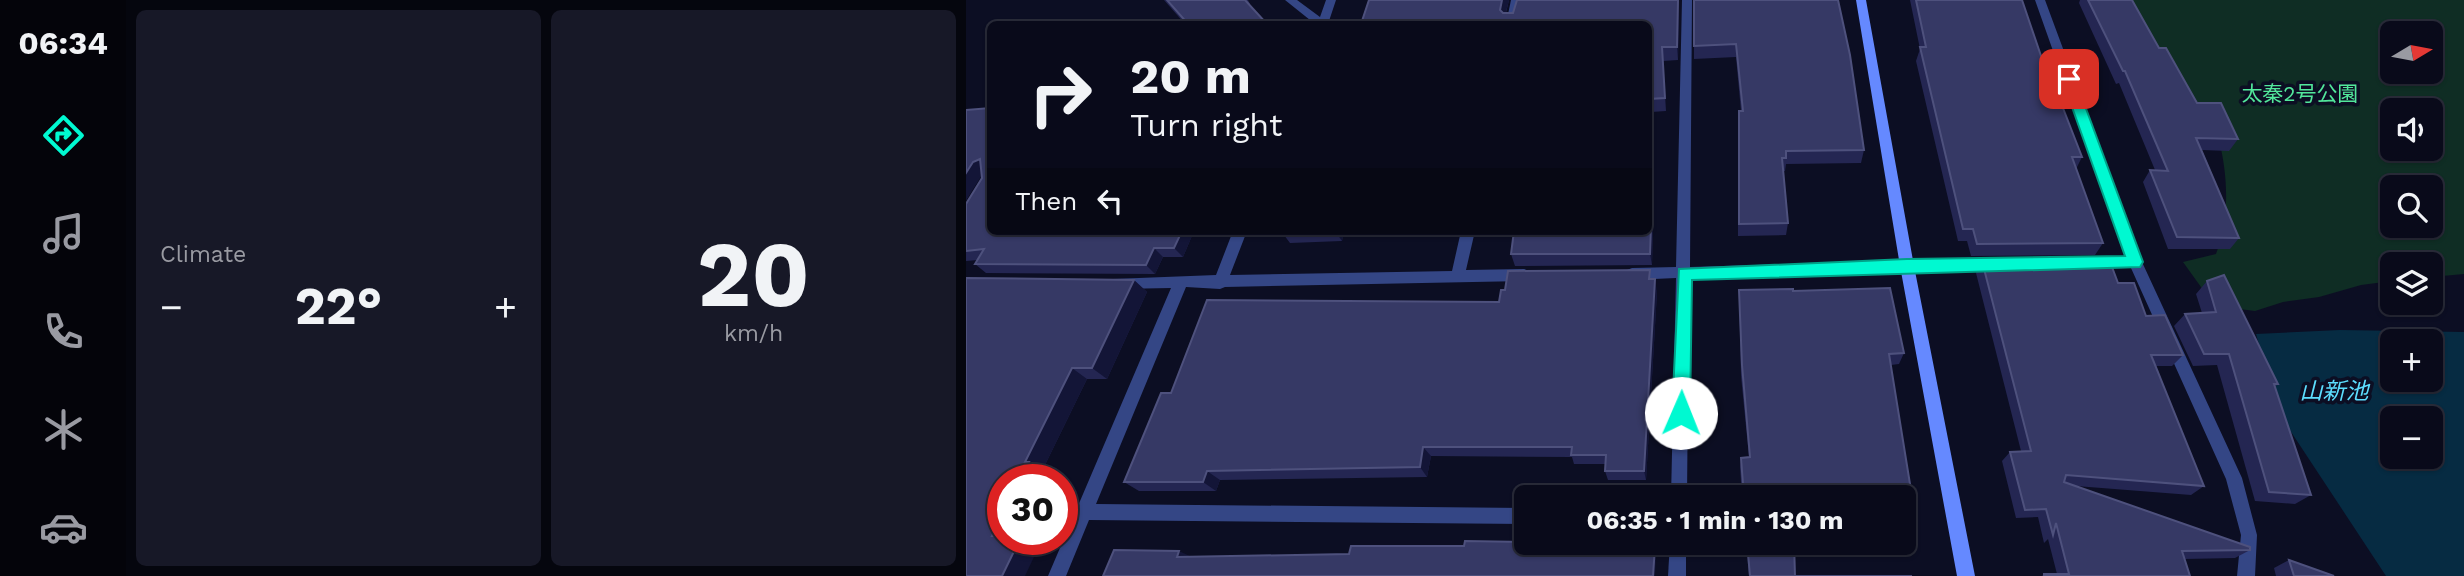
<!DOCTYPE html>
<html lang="en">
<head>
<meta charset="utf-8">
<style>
	body { margin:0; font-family:"Work Sans","Noto Sans JP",sans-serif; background:#171827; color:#f1f3f6; height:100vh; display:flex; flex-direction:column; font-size:26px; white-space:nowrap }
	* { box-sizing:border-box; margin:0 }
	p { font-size:23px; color:#999aa2 }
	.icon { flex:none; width:38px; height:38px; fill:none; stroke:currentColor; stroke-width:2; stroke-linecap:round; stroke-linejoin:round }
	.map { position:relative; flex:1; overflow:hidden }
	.panel { display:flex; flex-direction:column; gap:10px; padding:10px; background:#05060e; width:840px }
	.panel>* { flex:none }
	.top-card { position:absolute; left:21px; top:21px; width:665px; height:214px; border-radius:10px; box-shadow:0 2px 5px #0004,0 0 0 2px #292b39; background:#090a1a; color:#f1f3f6; overflow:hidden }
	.needle { width:46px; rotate:80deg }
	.controls { position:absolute; left:1414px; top:21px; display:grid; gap:14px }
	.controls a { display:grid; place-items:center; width:63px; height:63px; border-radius:10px; background:#090a1a; box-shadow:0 2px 5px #0004,0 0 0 2px #292b39; font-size:35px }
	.speed { position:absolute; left:21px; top:464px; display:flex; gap:14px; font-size:35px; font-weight:700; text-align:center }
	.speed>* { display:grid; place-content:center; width:91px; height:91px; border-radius:50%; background:#090a1a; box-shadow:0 2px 5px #0004,0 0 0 2px #292b39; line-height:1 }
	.speed .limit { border:10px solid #d22; background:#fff; color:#111 }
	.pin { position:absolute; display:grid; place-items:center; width:60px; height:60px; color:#fff; margin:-30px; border-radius:14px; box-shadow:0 4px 10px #0006 }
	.me { position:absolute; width:77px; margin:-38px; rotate:1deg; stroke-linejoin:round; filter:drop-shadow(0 0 5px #0008) }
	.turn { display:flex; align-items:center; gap:24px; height:147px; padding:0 28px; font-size:32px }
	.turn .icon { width:91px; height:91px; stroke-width:2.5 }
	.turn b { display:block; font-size:49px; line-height:60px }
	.then { display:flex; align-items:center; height:66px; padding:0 28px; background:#0003; gap:14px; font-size:26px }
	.big { font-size:52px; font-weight:700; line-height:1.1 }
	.panel .widget { flex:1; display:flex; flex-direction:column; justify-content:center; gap:10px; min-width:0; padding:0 24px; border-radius:10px; background:#171827 }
	.panel .dial { align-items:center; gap:0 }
	.dial b { font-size:91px; line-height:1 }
	.heat { display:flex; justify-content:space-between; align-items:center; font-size:38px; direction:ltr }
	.panel .tiles { flex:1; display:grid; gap:10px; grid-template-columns:repeat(2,1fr) }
	.trip { position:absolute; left:548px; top:485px; width:402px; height:70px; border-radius:10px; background:#090a1a; box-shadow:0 2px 5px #0004,0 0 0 2px #292b39; font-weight:700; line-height:70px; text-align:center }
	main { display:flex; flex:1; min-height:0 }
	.dock { display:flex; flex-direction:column; width:126px; justify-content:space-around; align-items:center; background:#04040a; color:#999aa2 }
	.dock .icon { width:49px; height:49px }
	.dock .current { color:#00f9d1 }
	.dock b { font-size:32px; color:#f1f3f6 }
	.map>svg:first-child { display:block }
</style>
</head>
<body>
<main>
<nav class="dock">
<b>06:34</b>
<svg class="icon current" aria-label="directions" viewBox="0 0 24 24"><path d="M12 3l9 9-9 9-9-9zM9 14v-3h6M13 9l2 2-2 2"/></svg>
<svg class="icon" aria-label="music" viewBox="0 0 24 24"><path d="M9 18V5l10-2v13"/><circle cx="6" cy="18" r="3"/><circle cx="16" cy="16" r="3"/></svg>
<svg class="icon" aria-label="phone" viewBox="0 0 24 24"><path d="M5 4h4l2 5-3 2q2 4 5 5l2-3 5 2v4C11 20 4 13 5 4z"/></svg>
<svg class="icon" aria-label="climate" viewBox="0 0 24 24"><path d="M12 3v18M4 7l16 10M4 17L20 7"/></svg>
<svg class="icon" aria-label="car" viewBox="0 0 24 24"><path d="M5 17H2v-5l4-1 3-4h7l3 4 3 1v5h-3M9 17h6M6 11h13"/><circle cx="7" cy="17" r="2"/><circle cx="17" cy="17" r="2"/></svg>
</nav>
<section class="panel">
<div class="tiles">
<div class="widget"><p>Climate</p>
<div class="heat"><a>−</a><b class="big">22°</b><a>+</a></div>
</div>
<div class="widget dial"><b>20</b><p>km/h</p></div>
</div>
</section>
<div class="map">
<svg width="1498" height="576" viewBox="0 0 1498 576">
	<rect width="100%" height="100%" fill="#0c0e23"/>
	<!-- green -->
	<path fill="#0f2d24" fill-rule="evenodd" d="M1152,0H1498V274L1465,277V264H1426V281L1395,285L1353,297L1317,302L1289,311L1258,307L1240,294L1217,262L1250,254C1264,219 1262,176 1253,140ZM1426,33H1465V72H1426ZM1426,110H1465V149H1426ZM1426,187H1465V226H1426Z"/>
	<!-- water -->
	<path fill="#062b42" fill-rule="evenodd" d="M1374,330L1498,332V576H1420L1312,412L1290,334ZM1426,341H1465V380H1426ZM1426,418H1465V457H1426Z"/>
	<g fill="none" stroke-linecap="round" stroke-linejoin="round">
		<!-- street -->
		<g fill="#344685" fill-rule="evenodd">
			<path d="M319,0H331L354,17L360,0H370L362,24H349Z"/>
			<path d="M545,0H555L550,24H540Z"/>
			<path d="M716,0H726L724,267L1031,258L1036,260L1038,264L1036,268L1031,270L723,278L721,497H705L710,278L666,280L661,278L659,274L661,270L666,268L710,267Z"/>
			<path d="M1069,0H1079L1176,262L1276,478L1291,535L1289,576H1271L1275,535L1260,479L1165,268L1128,269L1123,267L1121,263L1123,259L1128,257H1160Z"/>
			<path d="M267,231H281L264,275L486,271L495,231H509L500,270L558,269L563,271L565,275L563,279L558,281L259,287L254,289L220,287L130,504L560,508V524L123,520L100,576H82L205,288L152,289L147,287L145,283L147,279L250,275Z"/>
			<path d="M704,542H720V576H702Z"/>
		</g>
		<!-- secondary -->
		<path fill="#6589ff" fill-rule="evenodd" d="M890,0H900L948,266L1009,576H991L934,266Z"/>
	</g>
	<!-- wall -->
	<g fill="#242652">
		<path d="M198,0H282L284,4V5L301,24H219Z"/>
		<path d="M543,0L540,13H547L551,0H713L712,60L697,61L700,111L685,112V172L688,185L686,265L549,266L545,254L682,231V24H395Z"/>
		<path d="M728,0L898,150L895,163L820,164L819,171H817L822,223L820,235L772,236V124L775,111L770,57L728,59Z"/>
		<path d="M944,0H1056L1091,103L1116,157L1110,169L1137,243L1129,255L1005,256L1001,241H992L950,61L954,49Z"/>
		<path d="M1114,0H1166L1193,48L1231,103L1272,139L1263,151L1236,150L1273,238L1264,249H1202L1177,182L1184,170H1189L1153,83L1150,84L1113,3Z"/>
		<path d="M24,108V231H228L217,257H197L189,274L20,273L9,264L12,260L0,261V204L16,178L15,175L0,200V110Z"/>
		<path d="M315,231H475V234L377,236L376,241L324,243Z"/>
		<path d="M1016,261L1152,283L1180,316L1217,355L1206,366H1190L1238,486L1225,495L1110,486L1284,550L1269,558L1218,559L1224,576H1076L1078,574H1091L1082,539L1078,543L1072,517L1050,518L1036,461L1044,452L1055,451L1010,273Z"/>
		<path d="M0,278L168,280L181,292L141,379H121L77,469L81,471L37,539L74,544L0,576Z"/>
		<path d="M685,279L691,292L680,480H642L639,471V464H608L606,457L465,456L461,477L254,480L250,491H173L158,482L205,393L533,302Z"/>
		<path d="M1241,281L1312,384L1309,387L1345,495L1329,504L1289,501L1251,365L1227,366L1208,326L1219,314L1236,313L1230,294Z"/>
		<path d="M773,290L827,291L938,353L933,364L925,365L949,515L943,523L938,524V497H776L774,467L775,458L783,457L775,376Z"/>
		<path d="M780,542H828L829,576H946H783Z"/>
		<path d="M1323,560L1368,576H1310L1308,568Z"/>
	</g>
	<!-- shaded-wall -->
	<g fill="#131537">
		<path d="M536,0H543L537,23L534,10Z"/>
		<path d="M712,0H713L712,60L711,47Z"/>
		<path d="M683,99L685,112V185L684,172Z"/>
		<path d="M14,159L18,172L0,200V173L7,162Z"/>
		<path d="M687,172L688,185L686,265L684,254Z"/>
		<path d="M216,231H228L217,257L208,248Z"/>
		<path d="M369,231H374L377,236L376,241Z"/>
		<path d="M188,248L197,257L189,274L180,265Z"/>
		<path d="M689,279L691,292L680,480L678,471Z"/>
		<path d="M168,280L181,292L141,379L126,368Z"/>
		<path d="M106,368L121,379L77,469L81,471L77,480H54L59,462Z"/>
		<path d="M457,447L465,456L461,477L454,467Z"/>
		<path d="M241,471L254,480L250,491L237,482Z"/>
		<path d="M37,515V539L26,536Z"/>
		<path d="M54,539H61L74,544L59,576H36Z"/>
		<path d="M689,546L690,554L689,576H687Z"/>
		<path d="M213,551L228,558L211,557Z"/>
	</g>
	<!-- building -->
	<g fill="#363965" stroke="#4e517d" stroke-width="2">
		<path d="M201,0H279L301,24H222Z"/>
		<path d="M403,0H536L534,10L537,13H547L551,0H712L711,47H696L699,98L683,99L684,172H687L684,254H545L548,231H682V24H395Z"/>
		<path d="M728,0H872L884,55L898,150L820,151V158H816L822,223L773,224V111H777L770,44L728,46Z"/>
		<path d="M950,0H1056L1091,103H1095L1116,157H1106L1137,243L1011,244L1007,229H997L954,47H960Z"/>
		<path d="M1122,0H1166L1193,48H1200L1231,103H1255L1272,139L1230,138L1273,238L1211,237L1184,170L1202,171L1159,71H1157Z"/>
		<path d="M24,108V231H216L208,248H188L180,265L9,264L18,249L0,251V204L16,178L14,159L7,162L0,173V110Z"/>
		<path d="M1143,259L1152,283H1168L1180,316L1199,315L1217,355H1185L1238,486L1100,475L1098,482L1284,547V550L1216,551L1224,576H1078V574H1103L1090,523L1087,535L1080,509L1059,510L1044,452L1065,451L1016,261Z"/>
		<path d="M684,270L683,279H689L678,471H639L640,455H605L606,447H457L454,467L241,471L237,482H158L195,393H205L241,300L533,302L535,290H539L542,271Z"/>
		<path d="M1258,275L1312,384H1308L1345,495L1303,492L1263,354H1238L1219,314L1250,312L1241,281Z"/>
		<path d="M0,278L168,280L126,368H106L59,462H63L54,480H37V515L26,536H37V539H54L36,576H0Z"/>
		<path d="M924,288L938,353L923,354L949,515H938V497H778L775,458L784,457L776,365L773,290L827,289V291Z"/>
		<path d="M499,541L560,542H567L566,545L689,546L687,576H137L148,550L213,551L211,557L383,554L385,546H498Z"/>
		<path d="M781,542H828L829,576H946H784Z"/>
		<path d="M1323,560L1368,576H1328Z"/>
	</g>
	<!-- route -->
	<path fill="#00f9d1" stroke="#00a288" stroke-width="2" d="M1103,74L1109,79L1177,262L1174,267L726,280L724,413L721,419L715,421L709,419L706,413L713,269L941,259L1159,256L1096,79Z"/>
	<g text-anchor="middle" stroke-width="7" stroke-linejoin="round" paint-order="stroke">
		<!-- park labels -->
		<g font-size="21" fill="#52e79b" stroke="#0c0e23">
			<text x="1334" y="101">太秦2号公園</text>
		</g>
		<!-- water labels -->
		<g font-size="23" font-style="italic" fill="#5cdeff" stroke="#0c0e23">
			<text x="1368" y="399">山新池</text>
		</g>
	</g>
</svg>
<div class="controls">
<a><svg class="needle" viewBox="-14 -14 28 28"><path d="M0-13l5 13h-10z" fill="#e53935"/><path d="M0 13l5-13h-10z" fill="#999aa2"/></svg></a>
<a><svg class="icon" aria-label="sound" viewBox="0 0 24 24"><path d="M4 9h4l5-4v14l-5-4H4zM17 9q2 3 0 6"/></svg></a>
<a><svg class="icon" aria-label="search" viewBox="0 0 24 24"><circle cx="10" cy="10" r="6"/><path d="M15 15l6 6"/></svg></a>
<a><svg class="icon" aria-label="layers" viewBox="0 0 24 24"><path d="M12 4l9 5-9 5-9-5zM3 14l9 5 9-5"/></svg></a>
<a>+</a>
<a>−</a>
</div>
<div class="speed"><div class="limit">30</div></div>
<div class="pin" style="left:1103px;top:79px;background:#d93025"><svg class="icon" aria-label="arrive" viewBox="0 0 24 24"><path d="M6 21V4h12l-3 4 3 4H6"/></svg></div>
<svg class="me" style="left:715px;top:413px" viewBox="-20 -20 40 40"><circle r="19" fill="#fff"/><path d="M0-13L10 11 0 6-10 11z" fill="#00f9d1"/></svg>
<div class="trip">06:35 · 1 min · 130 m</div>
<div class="top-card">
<div class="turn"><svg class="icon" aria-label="right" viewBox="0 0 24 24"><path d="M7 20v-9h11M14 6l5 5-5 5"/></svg><div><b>20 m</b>Turn right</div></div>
<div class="then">Then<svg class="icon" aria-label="left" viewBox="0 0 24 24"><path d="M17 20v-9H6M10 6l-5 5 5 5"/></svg></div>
</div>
</div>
</main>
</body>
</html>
